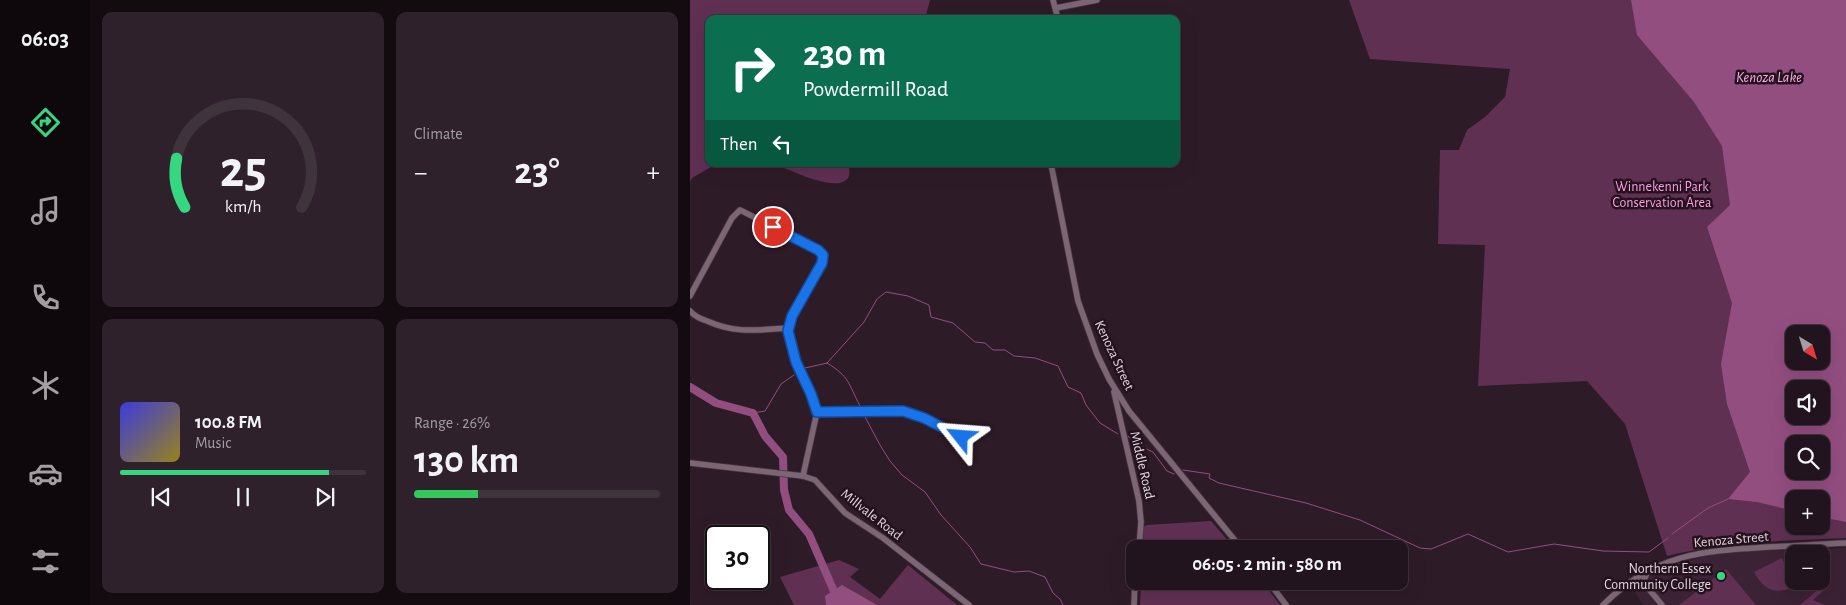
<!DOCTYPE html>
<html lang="en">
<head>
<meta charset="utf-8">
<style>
	body { margin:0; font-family:"Alegreya Sans",sans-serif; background:#2e212b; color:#f1f3f6; height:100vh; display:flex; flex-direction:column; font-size:19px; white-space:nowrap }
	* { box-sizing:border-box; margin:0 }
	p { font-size:16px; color:#a29ea4 }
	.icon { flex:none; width:28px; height:28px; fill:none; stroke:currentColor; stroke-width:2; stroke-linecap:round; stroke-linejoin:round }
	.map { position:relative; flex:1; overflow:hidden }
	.drawer { display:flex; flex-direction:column; gap:12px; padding:12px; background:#130b10; width:600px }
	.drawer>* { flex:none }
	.banner { position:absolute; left:15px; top:15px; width:475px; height:152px; border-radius:10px; box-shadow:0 5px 20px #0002,0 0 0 1px #3f333c; background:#0b6e4f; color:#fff; overflow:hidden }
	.needle { width:32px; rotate:142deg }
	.fabs { position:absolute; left:1095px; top:325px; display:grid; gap:10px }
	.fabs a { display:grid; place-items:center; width:45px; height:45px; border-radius:10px; background:#22141e; box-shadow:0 5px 20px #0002,0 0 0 1px #3f333c; font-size:25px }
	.speed { position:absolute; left:15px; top:525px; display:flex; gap:10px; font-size:25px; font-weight:700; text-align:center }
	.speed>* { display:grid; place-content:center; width:65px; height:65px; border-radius:50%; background:#22141e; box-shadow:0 5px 20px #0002,0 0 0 1px #3f333c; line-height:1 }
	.speed .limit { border:2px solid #111; border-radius:8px; background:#fff; color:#111 }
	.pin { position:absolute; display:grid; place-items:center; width:42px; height:42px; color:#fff; margin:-21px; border:2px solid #fff; border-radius:50%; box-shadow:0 1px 5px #0007 }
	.me { position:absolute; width:55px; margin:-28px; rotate:298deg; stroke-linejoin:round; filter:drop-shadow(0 0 4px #0008) }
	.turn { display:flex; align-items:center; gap:18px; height:105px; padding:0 15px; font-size:22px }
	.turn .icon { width:65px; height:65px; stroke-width:2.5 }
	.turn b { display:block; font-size:35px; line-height:42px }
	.then { display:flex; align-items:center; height:48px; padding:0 15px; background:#0003; gap:10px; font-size:19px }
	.big { font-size:38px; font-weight:700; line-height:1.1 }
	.drawer .card { flex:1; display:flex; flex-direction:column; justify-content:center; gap:8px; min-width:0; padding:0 18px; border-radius:10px; background:#2e212b }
	.drawer .dial { align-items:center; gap:0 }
	.dial svg { height:130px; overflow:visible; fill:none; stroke:#3f333c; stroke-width:7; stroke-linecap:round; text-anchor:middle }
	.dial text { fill:#f1f3f6; stroke:none }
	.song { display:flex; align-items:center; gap:15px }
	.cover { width:60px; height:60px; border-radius:8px; background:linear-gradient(135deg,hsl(240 70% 55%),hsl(50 70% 35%)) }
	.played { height:5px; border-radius:2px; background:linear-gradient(90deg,#35d881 85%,#3f333c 85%) }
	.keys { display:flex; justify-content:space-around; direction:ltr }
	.heat { display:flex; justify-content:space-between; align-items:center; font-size:28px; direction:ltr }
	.charge { height:8px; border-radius:4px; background:linear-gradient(90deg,#34c759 26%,#3f333c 0) }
	.drawer .tiles { flex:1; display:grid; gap:12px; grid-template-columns:repeat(2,1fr) }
	.trip { position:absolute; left:436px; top:540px; width:282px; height:50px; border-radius:10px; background:#22141e; box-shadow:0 5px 20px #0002,0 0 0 1px #3f333c; font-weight:700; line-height:50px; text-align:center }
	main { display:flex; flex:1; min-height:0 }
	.dock { display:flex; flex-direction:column; width:90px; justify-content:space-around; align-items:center; background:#0e080c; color:#a29ea4 }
	.dock .icon { width:35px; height:35px }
	.dock .active { color:#35d881 }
	.dock b { font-size:22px; color:#f1f3f6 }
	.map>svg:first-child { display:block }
</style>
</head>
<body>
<main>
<nav class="dock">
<b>06:03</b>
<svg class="icon active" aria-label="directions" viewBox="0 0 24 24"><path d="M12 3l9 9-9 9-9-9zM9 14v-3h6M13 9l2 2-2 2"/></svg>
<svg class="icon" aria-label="music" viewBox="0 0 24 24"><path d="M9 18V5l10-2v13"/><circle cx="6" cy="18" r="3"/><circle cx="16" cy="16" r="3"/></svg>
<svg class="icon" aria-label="phone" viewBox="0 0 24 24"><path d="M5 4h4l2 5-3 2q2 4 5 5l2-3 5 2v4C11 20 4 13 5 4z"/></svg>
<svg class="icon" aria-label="climate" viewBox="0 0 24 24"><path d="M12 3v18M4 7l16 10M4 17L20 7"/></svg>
<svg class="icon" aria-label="car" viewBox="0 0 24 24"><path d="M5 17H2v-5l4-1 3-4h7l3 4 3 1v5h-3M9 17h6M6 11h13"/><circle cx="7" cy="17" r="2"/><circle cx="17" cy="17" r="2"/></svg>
<svg class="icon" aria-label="filters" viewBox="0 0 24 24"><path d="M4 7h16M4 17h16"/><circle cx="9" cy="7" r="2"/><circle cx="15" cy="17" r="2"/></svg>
</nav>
<section class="drawer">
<div class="tiles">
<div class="card dial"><svg viewBox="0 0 100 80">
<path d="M14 69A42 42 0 1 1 86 69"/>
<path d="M14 69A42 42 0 0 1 9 39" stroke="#35d881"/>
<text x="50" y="56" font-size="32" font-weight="700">25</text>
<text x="50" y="72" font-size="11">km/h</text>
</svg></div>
<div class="card"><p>Climate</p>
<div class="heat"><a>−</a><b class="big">23°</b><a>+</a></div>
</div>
<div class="card">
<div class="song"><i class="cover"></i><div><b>100.8 FM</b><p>Music</p></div></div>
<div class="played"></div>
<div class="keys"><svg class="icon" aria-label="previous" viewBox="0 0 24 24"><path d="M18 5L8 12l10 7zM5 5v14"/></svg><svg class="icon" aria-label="pause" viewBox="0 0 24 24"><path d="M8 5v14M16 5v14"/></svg><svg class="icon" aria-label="next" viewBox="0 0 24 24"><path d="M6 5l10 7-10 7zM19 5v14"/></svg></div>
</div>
<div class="card"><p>Range · 26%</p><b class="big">130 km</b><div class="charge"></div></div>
</div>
</section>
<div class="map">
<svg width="1156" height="605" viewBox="0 0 1156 605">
	<rect width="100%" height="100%" fill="#2e1b28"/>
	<!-- built -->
	<path fill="#3b2234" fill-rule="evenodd" d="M1156,548V605H953L942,587L955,578L972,570L989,563L1021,555L1052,551ZM1104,554H1131V581H1104Z"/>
	<!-- green -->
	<g fill="#603053" fill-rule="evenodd">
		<path d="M0,0H240L235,19H19V164H26L2,178L0,182Z"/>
		<path d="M659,0H1156V538C1095,541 1036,541 977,556L935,424L897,381L788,386L795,245L748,244L750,150H769L777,130L795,117L815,97L820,69L680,59ZM1104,334H1131V361H1104ZM1104,389H1131V416H1104ZM1104,444H1131V471H1104ZM1104,499H1131V526H1104Z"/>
		<path d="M85,164H159C159,167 160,173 159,176C151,196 98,169 85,164Z"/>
		<path d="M521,521L545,549H452V527L457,525Z"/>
		<path d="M1092,558L1104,587C1084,595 1074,590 1064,572Z"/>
		<path d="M149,560L169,569L160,577L190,599L218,565L267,605H104L90,577Z"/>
		<path d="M1036,569L1066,605H989Z"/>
		<path d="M451,581H572L590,605H450Z"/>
		<path d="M1131,587L1134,590L1123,600L1135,605H1110Z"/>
	</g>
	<!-- water -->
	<g fill="#934e80" fill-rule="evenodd">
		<path d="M941,0H1156V522L1131,517V499H1104V511L1067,502L1038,499L1060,472L1037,404L1031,364L1042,303L1017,227L1040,205L1032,146L1004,102L947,35ZM1104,334H1131V361H1104ZM1104,389H1131V416H1104ZM1104,444H1131V471H1104Z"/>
		<path d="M152,585L187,605H136L135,596Z"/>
	</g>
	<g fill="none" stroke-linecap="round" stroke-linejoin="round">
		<!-- stream -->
		<g stroke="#934e80" stroke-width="1">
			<path d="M137,363C160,377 158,383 170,406"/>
			<path d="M115,368L137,363L174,322L187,299L196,292L218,296L239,305L241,317L263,323L285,342L295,343L303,350H315L324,356L345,358L368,366L378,387L391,393L396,405L410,423L428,434"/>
			<path d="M63,413L75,411L91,384L104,375"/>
			<path d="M175,417L190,445L200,461L212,475L235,492L251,515L280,547L291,564L324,572L339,571L355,577L363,593L370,599L373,605"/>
			<path d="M438,436L446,444L463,452L477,471L484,474"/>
			<path d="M493,470L520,474L519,478L529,483L616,503L670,520L730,548L741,549L778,534L818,552L864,544L913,551L959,552L978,538"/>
			<path d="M982,534L1018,508L1038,499"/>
		</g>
		<!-- river -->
		<path stroke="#934e80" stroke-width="8" d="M0,387L26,403L63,413L75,436L93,457L94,490L99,510L119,534L150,605"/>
		<defs>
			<g id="minor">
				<path d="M363,0L368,19"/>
				<path d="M366,8L407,0"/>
				<path d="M361,164L388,301L407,354L419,379L439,411L552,549"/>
				<path d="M0,296L42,218L50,210L111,241L133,255L132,263L102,316L98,331L106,362L121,394L127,412L113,476"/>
				<path d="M0,311C4,316 11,319 17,321C46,334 68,330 99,328"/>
				<path d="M424,392L449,501L451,522L449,549"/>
				<path d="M127,412L213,411L234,418L271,437"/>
				<path d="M0,463L113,476L125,480L155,513L193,538L279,605"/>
				<path d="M958,571L953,582L972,605"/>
				<path d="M578,581L596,605"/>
				<path d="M444,605L445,581"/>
				<path d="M913,605C964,554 1011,551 1079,547C1105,546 1130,544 1156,543"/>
			</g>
		</defs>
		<!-- minor casing -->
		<use href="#minor" stroke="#463742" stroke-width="7"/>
		<!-- minor -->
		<use href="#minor" stroke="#7c6574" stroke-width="5.5"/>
	</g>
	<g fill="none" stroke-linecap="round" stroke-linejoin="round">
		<defs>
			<path id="route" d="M83,227L128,250L133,255L132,263L102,316L98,331L106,362L121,394L127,412L213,411L234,418L271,437"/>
		</defs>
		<!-- route casing -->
		<use href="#route" stroke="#114b97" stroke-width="12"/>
		<!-- route -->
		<use href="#route" stroke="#1a73e8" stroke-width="9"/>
	</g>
	<!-- markers -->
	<circle fill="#35d881" stroke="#24121f" stroke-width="2" cx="1031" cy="576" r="5"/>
	<g text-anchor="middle" stroke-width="5" stroke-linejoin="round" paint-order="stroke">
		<!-- park labels -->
		<g font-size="14" fill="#ff9de3" stroke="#24121f">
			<text x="972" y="191">Winnekenni Park<tspan x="972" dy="16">Conservation Area</tspan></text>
		</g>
		<!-- street labels -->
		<g font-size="14" fill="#e3d6df" stroke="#24121f">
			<text transform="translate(425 355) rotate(65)" y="5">Kenoza Street</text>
			<text transform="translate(453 465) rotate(77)" y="5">Middle Road</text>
			<text transform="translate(182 514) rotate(38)" y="5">Millvale Road</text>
			<text transform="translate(1041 539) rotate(-5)" y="5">Kenoza Street</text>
		</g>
		<!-- poi labels -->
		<g font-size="14" fill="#e3d6df" stroke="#24121f" text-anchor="end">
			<text x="1021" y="573">Northern Essex<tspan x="1021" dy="16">Community College</tspan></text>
		</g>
		<!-- water labels -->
		<g font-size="15" font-style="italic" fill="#fdaee5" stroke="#24121f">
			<text x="1079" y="82">Kenoza Lake</text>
		</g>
	</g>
</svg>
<div class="fabs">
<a><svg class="needle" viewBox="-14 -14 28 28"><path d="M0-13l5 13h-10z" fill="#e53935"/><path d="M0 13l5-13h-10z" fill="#a29ea4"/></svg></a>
<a><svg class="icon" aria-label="sound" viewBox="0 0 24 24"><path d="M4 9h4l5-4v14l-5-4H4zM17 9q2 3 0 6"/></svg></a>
<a><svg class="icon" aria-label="search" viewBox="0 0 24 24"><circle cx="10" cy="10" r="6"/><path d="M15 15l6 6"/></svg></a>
<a>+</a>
<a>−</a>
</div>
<div class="speed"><div class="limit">30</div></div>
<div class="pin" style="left:83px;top:227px;background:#d93025"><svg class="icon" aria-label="arrive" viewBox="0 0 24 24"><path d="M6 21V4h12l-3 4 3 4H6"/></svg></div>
<svg class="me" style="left:271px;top:437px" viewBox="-20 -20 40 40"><path d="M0-17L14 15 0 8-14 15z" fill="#1a73e8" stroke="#fff" stroke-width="4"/></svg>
<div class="trip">06:05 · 2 min · 580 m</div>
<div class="banner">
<div class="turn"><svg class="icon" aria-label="right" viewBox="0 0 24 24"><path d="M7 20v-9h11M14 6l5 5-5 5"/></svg><div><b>230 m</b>Powdermill Road</div></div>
<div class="then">Then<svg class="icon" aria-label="left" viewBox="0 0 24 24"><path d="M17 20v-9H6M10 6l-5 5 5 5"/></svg></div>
</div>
</div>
</main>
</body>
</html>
